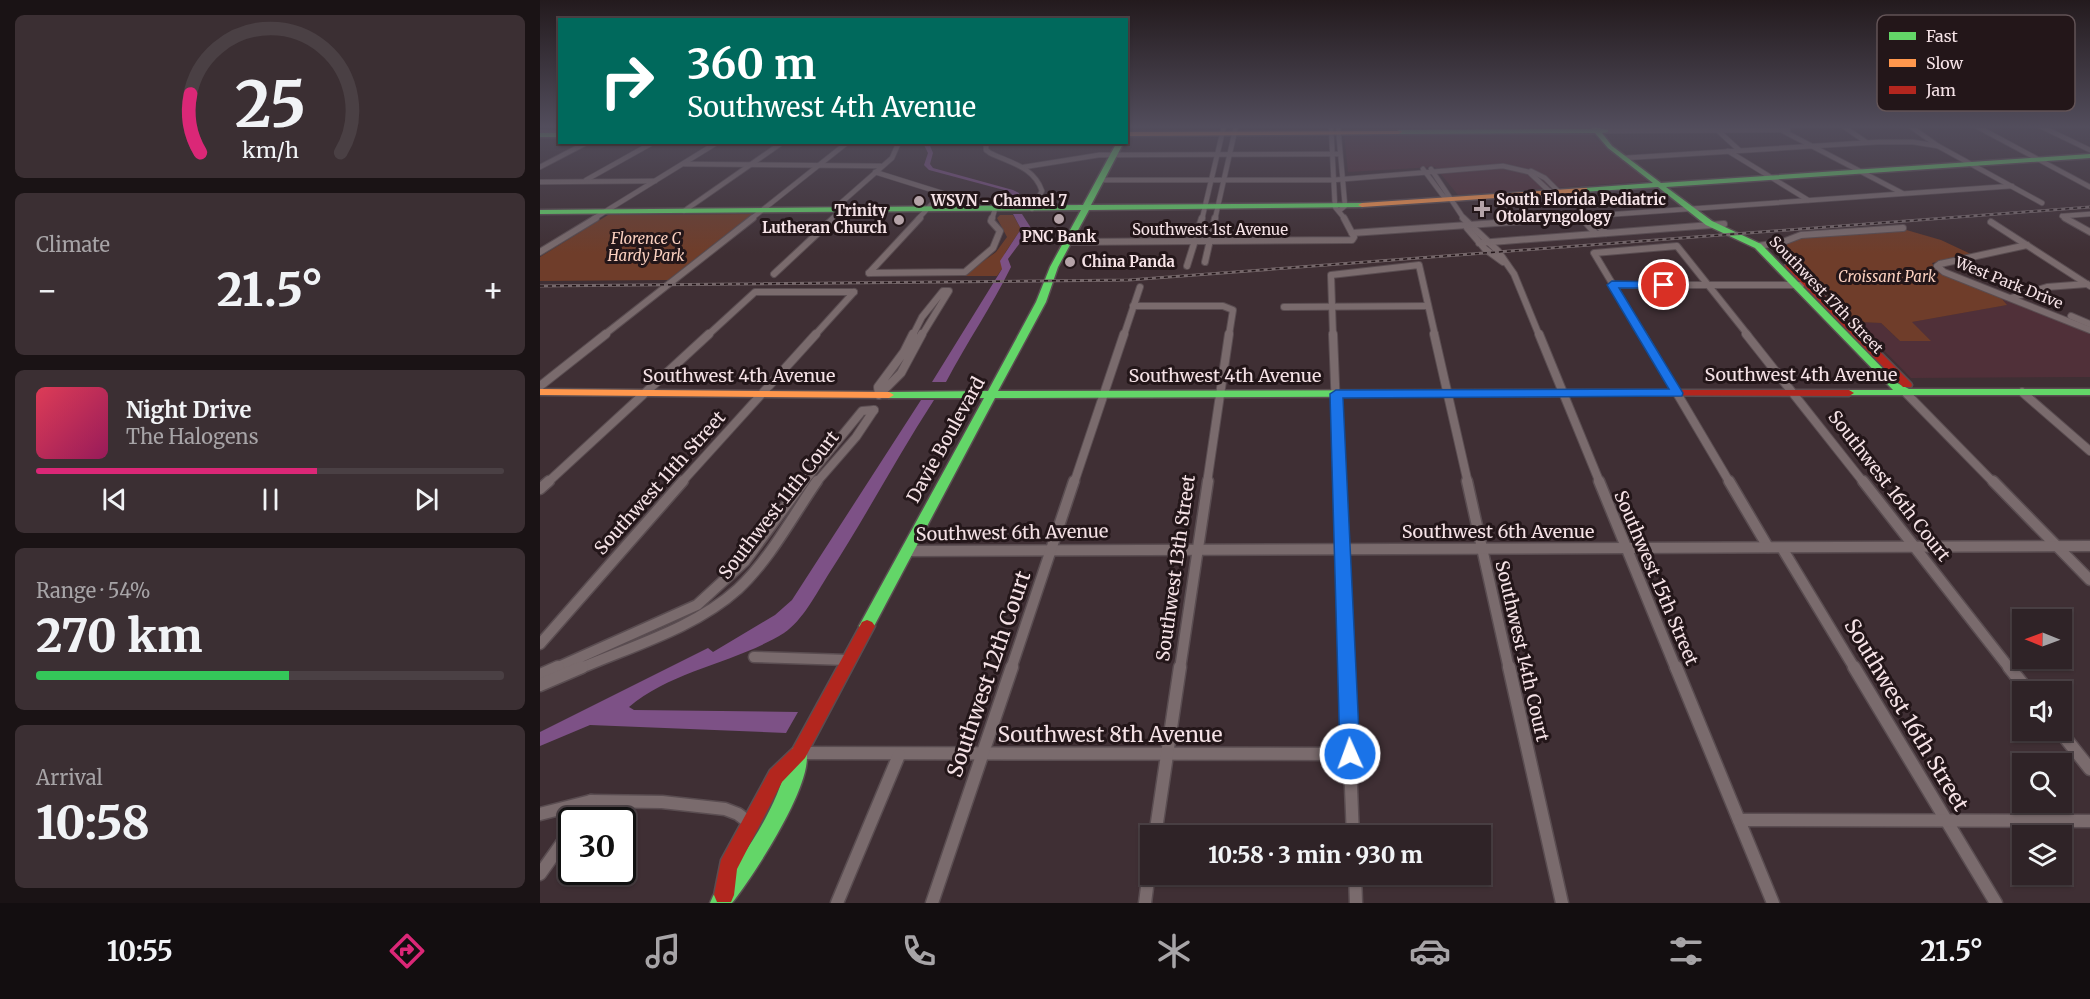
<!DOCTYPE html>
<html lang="en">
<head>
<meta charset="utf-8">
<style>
	body { margin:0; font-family:Merriweather,serif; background:#3b2f33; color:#f1f3f6; height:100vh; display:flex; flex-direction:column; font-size:22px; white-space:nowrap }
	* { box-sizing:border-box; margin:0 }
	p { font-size:20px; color:#a7a4a7 }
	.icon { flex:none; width:33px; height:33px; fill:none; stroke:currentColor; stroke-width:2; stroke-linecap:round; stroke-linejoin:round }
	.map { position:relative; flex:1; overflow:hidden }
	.sheet { display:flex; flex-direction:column; gap:15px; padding:15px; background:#1a1315; width:540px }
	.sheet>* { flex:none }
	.hud { position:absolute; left:18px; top:18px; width:570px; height:126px; border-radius:0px; box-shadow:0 2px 4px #0004,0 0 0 2px #4a4044; background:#00695c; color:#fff; overflow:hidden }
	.needle { width:39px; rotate:271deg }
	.fabs { position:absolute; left:1472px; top:609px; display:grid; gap:12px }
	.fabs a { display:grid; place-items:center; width:60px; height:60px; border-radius:0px; background:#2f2327; box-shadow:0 2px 4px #0004,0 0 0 2px #4a4044; font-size:30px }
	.speed { position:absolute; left:18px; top:807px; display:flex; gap:12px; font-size:30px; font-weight:700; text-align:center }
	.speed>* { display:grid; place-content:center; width:78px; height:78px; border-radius:50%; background:#2f2327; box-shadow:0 2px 4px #0004,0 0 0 2px #4a4044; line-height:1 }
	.speed .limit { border:3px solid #111; border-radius:9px; background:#fff; color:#111 }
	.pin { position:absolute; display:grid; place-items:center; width:51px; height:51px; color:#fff; margin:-26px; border:3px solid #fff; border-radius:50%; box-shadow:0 2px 6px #0007 }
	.me { position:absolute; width:66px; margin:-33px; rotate:358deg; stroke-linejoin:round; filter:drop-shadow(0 0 4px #0008) }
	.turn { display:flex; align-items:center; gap:21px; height:126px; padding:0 30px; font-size:27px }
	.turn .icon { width:78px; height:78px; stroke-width:2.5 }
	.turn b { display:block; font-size:42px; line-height:51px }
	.big { font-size:45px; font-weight:800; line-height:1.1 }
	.sheet .tile { flex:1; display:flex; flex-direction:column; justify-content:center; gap:9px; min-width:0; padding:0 21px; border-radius:9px; background:#3b2f33 }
	.sheet .dial { align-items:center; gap:0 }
	.dial svg { height:156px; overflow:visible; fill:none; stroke:#4a4044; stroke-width:7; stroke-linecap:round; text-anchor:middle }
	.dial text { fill:#f1f3f6; stroke:none }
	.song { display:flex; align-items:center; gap:18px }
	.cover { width:72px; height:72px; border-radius:9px; background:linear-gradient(135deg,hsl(350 70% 55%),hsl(330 70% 35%)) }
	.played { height:6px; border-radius:3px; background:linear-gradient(90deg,#db2777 60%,#4a4044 60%) }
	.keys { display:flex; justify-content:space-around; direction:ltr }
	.heat { display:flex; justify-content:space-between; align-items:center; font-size:33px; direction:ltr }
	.charge { height:9px; border-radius:4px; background:linear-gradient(90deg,#34c759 54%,#4a4044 0) }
	.trip { position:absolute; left:600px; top:825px; width:351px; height:60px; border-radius:0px; background:#2f2327; box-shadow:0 2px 4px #0004,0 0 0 2px #4a4044; font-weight:800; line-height:60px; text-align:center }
	.dock { display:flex; height:96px; justify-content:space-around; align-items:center; background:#130e10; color:#a7a4a7 }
	.dock .icon { width:42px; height:42px }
	.dock .on { color:#db2777 }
	.dock b { font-size:27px; color:#f1f3f6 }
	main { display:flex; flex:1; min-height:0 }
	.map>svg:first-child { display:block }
</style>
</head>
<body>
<main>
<section class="sheet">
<div class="tile dial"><svg viewBox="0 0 100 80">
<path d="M14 69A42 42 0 1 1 86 69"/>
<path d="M14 69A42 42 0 0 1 9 39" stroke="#db2777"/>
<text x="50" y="56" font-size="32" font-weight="700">25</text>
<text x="50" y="72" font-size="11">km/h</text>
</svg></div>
<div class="tile"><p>Climate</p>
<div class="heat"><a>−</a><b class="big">21.5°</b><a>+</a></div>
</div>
<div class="tile">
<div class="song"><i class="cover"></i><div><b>Night Drive</b><p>The Halogens</p></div></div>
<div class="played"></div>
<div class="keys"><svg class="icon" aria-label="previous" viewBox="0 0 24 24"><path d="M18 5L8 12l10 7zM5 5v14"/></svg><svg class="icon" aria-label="pause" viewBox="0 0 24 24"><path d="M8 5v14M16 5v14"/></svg><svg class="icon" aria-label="next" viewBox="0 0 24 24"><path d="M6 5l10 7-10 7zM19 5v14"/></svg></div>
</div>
<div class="tile"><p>Range · 54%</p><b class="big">270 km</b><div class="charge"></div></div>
<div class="tile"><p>Arrival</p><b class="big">10:58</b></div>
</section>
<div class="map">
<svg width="1550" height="903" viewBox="0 0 1550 903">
	<rect width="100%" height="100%" fill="#3f2f34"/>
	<!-- built -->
	<g fill="#503039">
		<path d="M1049,133L1109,181L918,195L895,167L808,172L804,134Z"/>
		<path d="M1466,297L1550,332V377L1371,378L1316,322L1341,323L1360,341L1390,340L1371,322L1466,305L1461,298Z"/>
	</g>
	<!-- green -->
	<g fill="#6f3d2a">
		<path d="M212,214L128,280L0,281V257L68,215Z"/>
		<path d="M460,215H473L481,229L465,253L462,269L457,276H423L456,252L467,237L457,218Z"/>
		<path d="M1363,229L1401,240L1433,255L1392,263L1396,270L1461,298L1467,305L1372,322L1391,341H1360L1341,323L1316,322L1236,247L1262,238Z"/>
	</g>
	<!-- water -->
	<g fill="#7d5186">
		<path d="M383,143H389L393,153L390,164L393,168L473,190L479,193L481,205H473L471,193L464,190L389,170L384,165L388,153Z"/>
		<path d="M473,214H482L491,228L468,259L471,267C452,306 427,342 406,382H392L462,269L460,261L481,229Z"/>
		<path d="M381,400H394C357,457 325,518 288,575C276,594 263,620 244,633C196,663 132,670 89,707L94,710L258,712L246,733L50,725L0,746V732L168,648L173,652L235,615L252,600Z"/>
	</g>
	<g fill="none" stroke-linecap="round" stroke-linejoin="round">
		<defs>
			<g id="street-far4">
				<path d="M791,126L795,207L805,219"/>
				<path d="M798,126L805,206L800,210"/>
				<path d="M1303,126L1326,142"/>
				<path d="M1370,126L1398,146L1502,203"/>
				<path d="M1436,126L1550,187"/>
				<path d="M1500,126L1550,150"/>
				<path d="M1175,128L1199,150"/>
				<path d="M1066,131L1248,130"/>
				<path d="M1243,131L1362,193"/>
				<path d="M0,132L20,133"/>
				<path d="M446,142V150L450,153C471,163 494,167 502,191L492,209"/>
				<path d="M1188,151L1268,200"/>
				<path d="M1084,158L1338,142H1373L1398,146"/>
				<path d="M144,164L341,166"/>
				<path d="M0,167L48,142"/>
				<path d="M484,167L559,155L800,154"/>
				<path d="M883,169L904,197L910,199"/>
				<path d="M891,169L924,219"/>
				<path d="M991,171L1005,178L1022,195"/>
				<path d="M335,172L402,193L378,219"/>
				<path d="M46,180L114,142"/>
				<path d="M560,180H793L963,166L989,172L1008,190L1022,195"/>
				<path d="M0,182L115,181"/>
				<path d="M294,209L352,158L359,142"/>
				<path d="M144,211L243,142"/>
				<path d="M1522,216L1528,219"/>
				<path d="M1523,216L1550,214"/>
				<path d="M53,219L178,142"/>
				<path d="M211,219L308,142"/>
				<path d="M292,219L303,209"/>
				<path d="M452,219L455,209"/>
				<path d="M662,219L684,126"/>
				<path d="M675,219L696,126"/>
				<path d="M1007,219L1472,186"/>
				<path d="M1041,219L1043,216L1052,219"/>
			</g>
			<g id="street-far3">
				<path d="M923,218L958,251L974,274L999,335"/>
				<path d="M1042,218L1055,233"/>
				<path d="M1050,218L1066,233"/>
				<path d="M1525,218L1550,232"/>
				<path d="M1451,222L1550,286"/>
				<path d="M929,225L927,228L945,249L963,262"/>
				<path d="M812,233L1028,218"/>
				<path d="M528,242L812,240L814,237L804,218"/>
				<path d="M939,243L1184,224"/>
				<path d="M1218,246L1243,242L1261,235L1363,228"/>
				<path d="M0,252L56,218"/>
				<path d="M665,262L675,218"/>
				<path d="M1400,264L1397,266L1404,272L1550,330"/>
				<path d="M1400,264L1487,245"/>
				<path d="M647,266L662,218"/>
				<path d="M329,273L380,218"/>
				<path d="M329,273L425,272L453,248L460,231L451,221L452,218"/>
				<path d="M234,274L294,218"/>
				<path d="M1072,285H1261"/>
				<path d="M1471,298L1507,287L1547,284"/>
				<path d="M593,306H683L693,310L689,335"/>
				<path d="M744,307L888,306"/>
				<path d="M1531,316L1550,324"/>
				<path d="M64,335L213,218"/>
				<path d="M168,335L215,292H314"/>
				<path d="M275,335L314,292"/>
				<path d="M373,335L382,317L403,291H409L382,335"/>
				<path d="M584,335L600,287"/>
				<path d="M793,335L791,275L879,265L895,335"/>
				<path d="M1103,335L1054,253L1137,246L1208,335"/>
			</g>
			<g id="street-far2">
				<path d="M373,334L364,352L338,387L339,395L361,373L382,334"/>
				<path d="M793,334L799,483"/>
				<path d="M894,334L928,483"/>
				<path d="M999,334L1060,483"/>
				<path d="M1102,334L1190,483"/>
				<path d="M1206,334L1324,483"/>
				<path d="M0,386L66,334"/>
				<path d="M1365,392L1454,483"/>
				<path d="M1482,392L1550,451"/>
				<path d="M7,483L169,334"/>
				<path d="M141,483L276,334"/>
				<path d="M263,483L322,411L334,410"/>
				<path d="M276,483L316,437L334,410"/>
				<path d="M534,483L584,334"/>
				<path d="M667,483L689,334"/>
			</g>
			<g id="street-far1">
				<path d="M799,481L806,669"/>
				<path d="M927,481L969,669"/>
				<path d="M1059,481L1136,669"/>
				<path d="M1189,481L1228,547"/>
				<path d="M1323,481L1470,669"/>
				<path d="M1453,481L1550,580"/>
				<path d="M0,489L9,481"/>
				<path d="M1242,548L1315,669"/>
				<path d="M366,551L1550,546"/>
				<path d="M0,644L143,481"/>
				<path d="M214,657L308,660"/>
				<path d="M14,669L157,605L205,561L264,481"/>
				<path d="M39,669C92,646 155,628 198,589C230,559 252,517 277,481"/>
				<path d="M471,669L534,481"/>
				<path d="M640,669L668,481"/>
			</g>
			<g id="street">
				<path d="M806,667L813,836"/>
				<path d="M969,667L1022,903"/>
				<path d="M1136,667L1233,903"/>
				<path d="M1314,667L1456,903"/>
				<path d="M1469,667L1489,692"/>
				<path d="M0,675L18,667"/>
				<path d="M0,685L42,667"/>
				<path d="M1519,730L1550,769"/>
				<path d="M259,753L810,754"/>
				<path d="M0,814L51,801L122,802L185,809L198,814L211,824"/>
				<path d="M37,820L51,801"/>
				<path d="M1199,820L1550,821"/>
				<path d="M615,836L640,667"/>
				<path d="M0,874L32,829"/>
				<path d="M815,874L816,903"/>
				<path d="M297,903L359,755"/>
				<path d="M392,903L472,667"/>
				<path d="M605,903L610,864"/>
			</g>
			<g id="fast">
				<path d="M1051,126L1068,130V132L1062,133L1072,146L1121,183L1550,154V158L1126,187L1172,221L1221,244L1357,383L1369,389H1550V395H1305L1304,393L1309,390H1353L1215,248L1166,225L1118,187L1041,192V188H1044L1113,183L1068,148L1055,133L859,134L856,132L859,130L1052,129Z"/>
				<rect x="0" y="133" width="20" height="4"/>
				<path d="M577,142H584L551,205L822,203L826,205L822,207L549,210L518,267L506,302L458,391L1021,390L1026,393L1021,396L455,398L332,630L327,632L322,630L319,626L444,398H349L344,395L349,392L448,391L496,302L510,267L541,210L0,214V210L543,205Z"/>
				<path d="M259,745L265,748C279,777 212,878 192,903H170L173,896C207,852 238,808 250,753L253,748Z"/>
			</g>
			<g id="slow">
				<path d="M861,131L862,132L859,134L586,136V132Z"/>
				<path d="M1044,188H1047V192L822,207L818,205L822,203Z"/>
				<path d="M0,389L349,392L354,395L349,398L0,395Z"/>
			</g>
			<g id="jam">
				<path d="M1249,262L1252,263L1371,383L1372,385L1371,387H1363L1246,267L1245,265Z"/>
				<path d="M1021,390H1309L1314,393L1309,396L1017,395L1016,393Z"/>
				<path d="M327,620L332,622L335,626L265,758L242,782L197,869L194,895L191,902H177L174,895L181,860L230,770L253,748L322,622Z"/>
			</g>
		</defs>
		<!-- street-far4 casing -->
		<use href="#street-far4" stroke="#5a4d51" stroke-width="6"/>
		<!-- street-far3 casing -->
		<use href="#street-far3" stroke="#5a4d51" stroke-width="8"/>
		<!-- street-far2 casing -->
		<use href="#street-far2" stroke="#5a4d51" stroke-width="10"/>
		<!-- street-far1 casing -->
		<use href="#street-far1" stroke="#5a4d51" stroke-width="13"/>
		<!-- street casing -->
		<use href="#street" stroke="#5a4d51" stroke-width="15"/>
		<!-- fast casing -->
		<use href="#fast" stroke="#5a4d51" stroke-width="3"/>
		<!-- slow casing -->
		<use href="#slow" stroke="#5a4d51" stroke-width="3"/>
		<!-- jam casing -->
		<use href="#jam" stroke="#5a4d51" stroke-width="3"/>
		<!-- street-far4 -->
		<use href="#street-far4" stroke="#7a6b6d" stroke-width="4.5"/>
		<!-- street-far3 -->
		<use href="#street-far3" stroke="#7a6b6d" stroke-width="6"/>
		<!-- street-far2 -->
		<use href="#street-far2" stroke="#7a6b6d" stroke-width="8"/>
		<!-- street-far1 -->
		<use href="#street-far1" stroke="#7a6b6d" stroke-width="10"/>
		<!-- street -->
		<use href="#street" stroke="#7a6b6d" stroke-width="12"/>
		<!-- fast -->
		<use href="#fast" fill="#63d668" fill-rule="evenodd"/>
		<!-- slow -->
		<use href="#slow" fill="#ff974d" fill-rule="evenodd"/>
		<!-- jam -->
		<use href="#jam" fill="#b3261e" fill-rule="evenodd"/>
		<defs>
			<path id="rail" d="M0,286L589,280L1550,207"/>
		</defs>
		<!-- rail casing -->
		<use href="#rail" stroke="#75676a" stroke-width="3"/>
		<!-- rail -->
		<use href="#rail" stroke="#231619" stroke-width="1.5" stroke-dasharray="4" stroke-linecap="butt"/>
	</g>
	<!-- sky -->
	<linearGradient id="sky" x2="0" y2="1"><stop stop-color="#231a1d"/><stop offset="0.5" stop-color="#524d5c"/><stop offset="1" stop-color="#524d5c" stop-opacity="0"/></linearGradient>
	<rect width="1550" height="253" fill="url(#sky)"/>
	<!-- route -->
	<path fill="#1a73e8" stroke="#114b97" stroke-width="1.5" d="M1072,281L1124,282L1129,285L1124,288H1079L1143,393L1142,396L803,398L820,754L817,760L810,763L803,760L800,754L790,394L796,390L1129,389L1067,285Z"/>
	<!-- markers -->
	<g fill="#b5a3a8" stroke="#231619" stroke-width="2">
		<circle cx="379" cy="201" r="6"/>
		<path d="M939 200h6v6h6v6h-6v6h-6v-6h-6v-6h6z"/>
		<circle cx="519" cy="219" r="6"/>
		<circle cx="359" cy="220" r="6"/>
		<circle cx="530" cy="262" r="6"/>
	</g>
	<g text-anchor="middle" stroke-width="6" stroke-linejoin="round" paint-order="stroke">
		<!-- far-poi labels -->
		<g font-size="15" font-weight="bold" fill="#f5e2e6" stroke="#231619" text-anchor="start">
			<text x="956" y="205">South Florida Pediatric<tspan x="956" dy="17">Otolaryngology</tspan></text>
			<text x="391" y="206">WSVN - Channel 7</text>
			<text x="347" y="216" text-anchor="end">Trinity<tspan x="347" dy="17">Lutheran Church</tspan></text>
			<text x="519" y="242" text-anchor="middle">PNC Bank</text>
			<text x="542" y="267">China Panda</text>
		</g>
		<!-- far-street labels -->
		<g font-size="15" fill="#f5e2e6" stroke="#231619">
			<text x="670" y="235">Southwest 1st Avenue</text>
			<text transform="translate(1469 283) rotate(22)" y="5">West Park Drive</text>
			<text transform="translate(1286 295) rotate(46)" y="5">Southwest 17th Street</text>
		</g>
		<!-- far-park labels -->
		<g font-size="15" font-style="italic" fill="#fbd0bf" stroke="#231619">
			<text x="106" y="244">Florence C<tspan x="106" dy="17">Hardy Park</tspan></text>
			<text x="1347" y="282">Croissant Park</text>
		</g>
		<!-- street labels -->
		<g font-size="18" fill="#f5e2e6" stroke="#231619">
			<text x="1261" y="381">Southwest 4th Avenue</text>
			<text x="199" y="382">Southwest 4th Avenue</text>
			<text x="685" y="382">Southwest 4th Avenue</text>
			<text transform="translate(406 440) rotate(-61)" y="6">Davie Boulevard</text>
			<text transform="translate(120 483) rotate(-48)" y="6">Southwest 11th Street</text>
			<text transform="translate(1349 486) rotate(52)" y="6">Southwest 16th Court</text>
			<text transform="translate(239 505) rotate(-52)" y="6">Southwest 11th Court</text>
			<text x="958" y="538">Southwest 6th Avenue</text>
			<text transform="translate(472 533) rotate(-1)" y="6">Southwest 6th Avenue</text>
			<text transform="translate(636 568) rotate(-82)" y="6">Southwest 13th Street</text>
			<text transform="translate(1116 578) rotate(67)" y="6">Southwest 15th Street</text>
			<text transform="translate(982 651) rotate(77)" y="6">Southwest 14th Court</text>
		</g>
		<!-- near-street labels -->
		<g font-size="21" fill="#f5e2e6" stroke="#231619">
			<text transform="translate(449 674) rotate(-71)" y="7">Southwest 12th Court</text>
			<text transform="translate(1366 715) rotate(59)" y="7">Southwest 16th Street</text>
			<text x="570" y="742">Southwest 8th Avenue</text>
		</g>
	</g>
	<!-- legend -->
	<rect x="1337" y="15" width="198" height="96" rx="9" fill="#231619" stroke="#625356" stroke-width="1.5"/>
	<rect x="1349" y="32" width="27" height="8" fill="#63d668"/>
	<rect x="1349" y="59" width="27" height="8" fill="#ff974d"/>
	<rect x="1349" y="86" width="27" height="8" fill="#b3261e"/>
	<g font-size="16" fill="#f5e2e6">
		<text x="1386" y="42">Fast</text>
		<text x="1386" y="69">Slow</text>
		<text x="1386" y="96">Jam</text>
	</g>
</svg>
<div class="fabs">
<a><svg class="needle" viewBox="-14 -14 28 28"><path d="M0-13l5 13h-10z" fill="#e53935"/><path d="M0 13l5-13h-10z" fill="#a7a4a7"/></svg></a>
<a><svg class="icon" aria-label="sound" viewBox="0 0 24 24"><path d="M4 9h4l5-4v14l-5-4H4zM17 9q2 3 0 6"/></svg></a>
<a><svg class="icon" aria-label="search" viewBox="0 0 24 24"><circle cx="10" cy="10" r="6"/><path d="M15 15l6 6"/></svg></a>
<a><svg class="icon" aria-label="layers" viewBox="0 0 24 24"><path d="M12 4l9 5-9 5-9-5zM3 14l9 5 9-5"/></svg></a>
</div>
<div class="speed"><div class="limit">30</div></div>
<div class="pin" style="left:1124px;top:285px;background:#d93025"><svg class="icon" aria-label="arrive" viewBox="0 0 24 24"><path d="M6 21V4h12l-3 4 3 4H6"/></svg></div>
<svg class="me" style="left:810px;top:754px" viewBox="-20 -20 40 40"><circle r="17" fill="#1a73e8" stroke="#fff" stroke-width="3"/><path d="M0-11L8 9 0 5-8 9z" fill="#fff"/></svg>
<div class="trip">10:58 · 3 min · 930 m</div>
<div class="hud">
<div class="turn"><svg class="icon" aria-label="right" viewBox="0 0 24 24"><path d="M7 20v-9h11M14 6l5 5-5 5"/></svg><div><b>360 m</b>Southwest 4th Avenue</div></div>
</div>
</div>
</main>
<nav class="dock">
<b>10:55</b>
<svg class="icon on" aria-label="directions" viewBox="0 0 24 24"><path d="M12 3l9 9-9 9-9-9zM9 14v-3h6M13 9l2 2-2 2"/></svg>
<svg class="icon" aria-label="music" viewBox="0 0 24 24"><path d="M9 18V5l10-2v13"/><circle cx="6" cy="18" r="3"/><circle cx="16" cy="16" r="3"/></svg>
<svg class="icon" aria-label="phone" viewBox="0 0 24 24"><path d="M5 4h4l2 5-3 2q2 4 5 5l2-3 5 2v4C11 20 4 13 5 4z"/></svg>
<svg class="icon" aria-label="climate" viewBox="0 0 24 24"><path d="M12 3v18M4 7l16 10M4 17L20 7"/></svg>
<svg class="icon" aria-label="car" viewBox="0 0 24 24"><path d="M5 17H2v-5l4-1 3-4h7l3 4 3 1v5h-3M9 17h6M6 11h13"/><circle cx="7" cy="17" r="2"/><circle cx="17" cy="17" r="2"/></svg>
<svg class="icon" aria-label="filters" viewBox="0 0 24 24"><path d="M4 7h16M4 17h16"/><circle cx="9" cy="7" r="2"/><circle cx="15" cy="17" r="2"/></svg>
<b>21.5°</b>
</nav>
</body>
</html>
